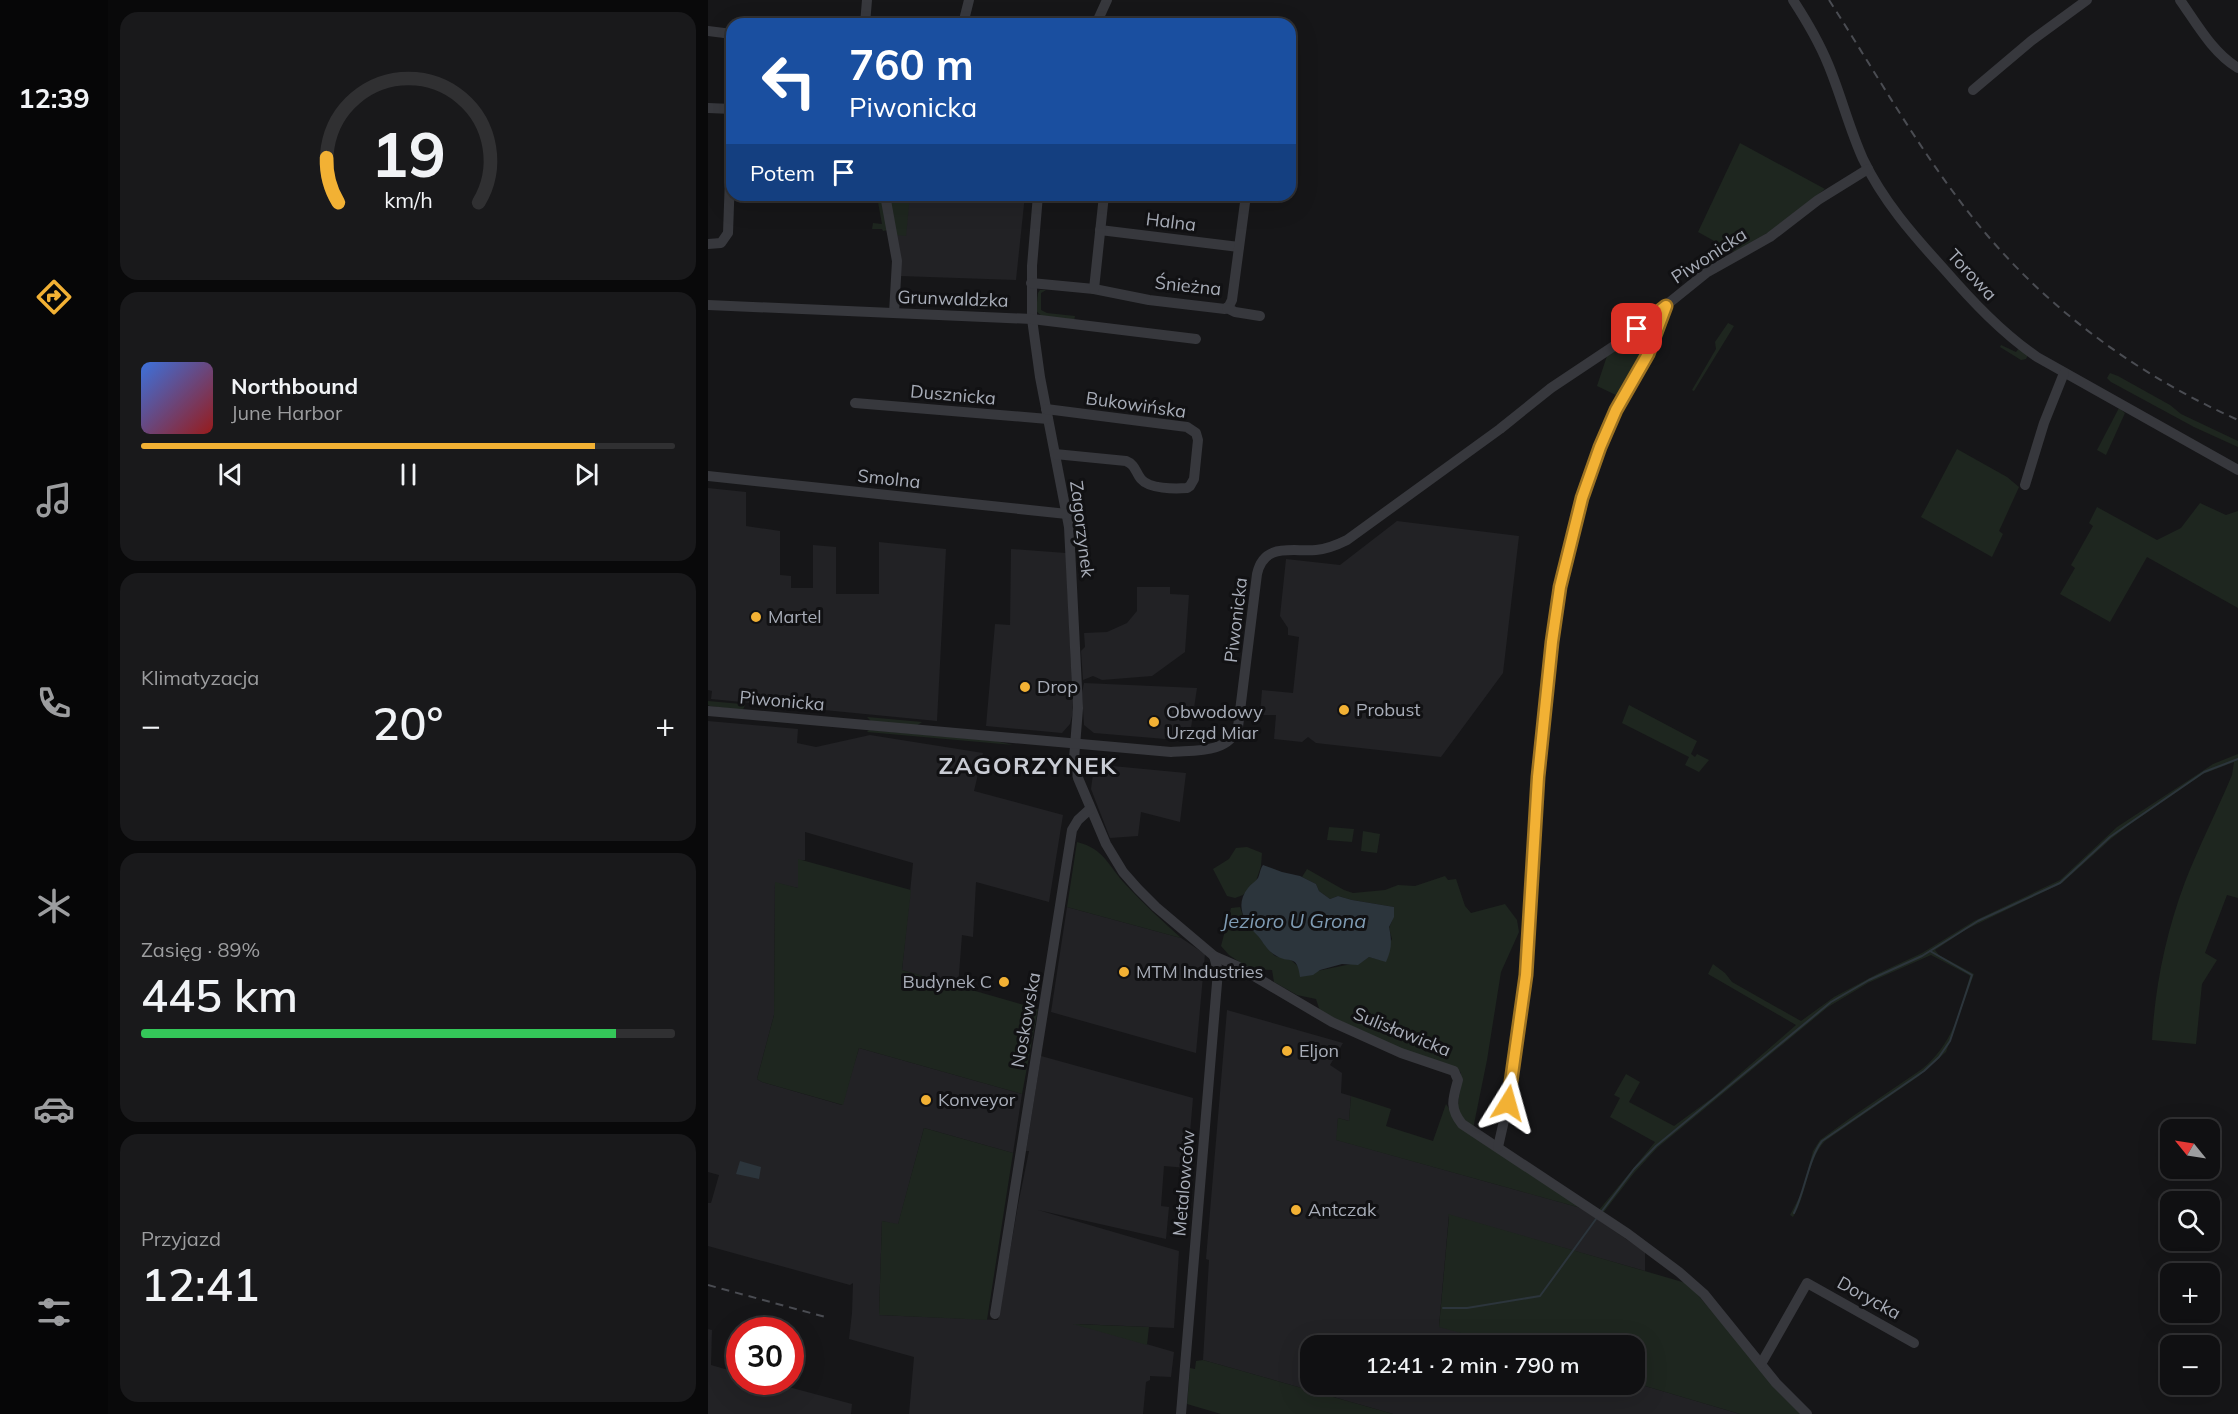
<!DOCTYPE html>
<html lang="pl">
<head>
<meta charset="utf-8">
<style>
	body { margin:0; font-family:Mulish,sans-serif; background:#19191b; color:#f1f3f6; height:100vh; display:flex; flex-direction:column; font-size:22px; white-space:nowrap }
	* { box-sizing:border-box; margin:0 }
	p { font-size:20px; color:#9c9d9f }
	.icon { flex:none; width:33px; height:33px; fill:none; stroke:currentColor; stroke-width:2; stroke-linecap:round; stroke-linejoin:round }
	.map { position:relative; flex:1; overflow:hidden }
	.sheet { display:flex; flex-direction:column; gap:12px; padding:12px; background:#09090a; width:600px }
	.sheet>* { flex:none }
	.top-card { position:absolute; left:18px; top:18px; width:570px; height:183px; border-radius:18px; box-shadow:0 6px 24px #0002,0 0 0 2px #303032; background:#1a4fa0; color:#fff; overflow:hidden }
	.needle { width:39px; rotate:300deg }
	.buttons { position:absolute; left:1452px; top:1119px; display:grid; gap:12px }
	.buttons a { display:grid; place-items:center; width:60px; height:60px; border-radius:12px; background:#101012; box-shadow:0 6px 24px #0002,0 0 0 2px #303032; font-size:30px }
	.speed { position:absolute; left:18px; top:1317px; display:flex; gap:12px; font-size:30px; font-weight:700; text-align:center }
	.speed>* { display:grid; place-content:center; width:78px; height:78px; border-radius:50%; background:#101012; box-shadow:0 6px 24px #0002,0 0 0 2px #303032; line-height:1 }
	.speed .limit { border:9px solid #d22; background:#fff; color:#111 }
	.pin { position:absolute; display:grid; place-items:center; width:51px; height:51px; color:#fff; margin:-26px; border-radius:12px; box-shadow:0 3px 9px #0006 }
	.me { position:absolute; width:66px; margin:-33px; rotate:8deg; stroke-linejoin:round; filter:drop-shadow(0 0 4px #0008) }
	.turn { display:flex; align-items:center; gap:21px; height:126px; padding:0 24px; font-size:27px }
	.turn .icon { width:78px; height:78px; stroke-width:2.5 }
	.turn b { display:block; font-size:42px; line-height:51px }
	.then { display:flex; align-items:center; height:57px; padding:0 24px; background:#0003; gap:12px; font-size:22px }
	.big { font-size:45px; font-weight:600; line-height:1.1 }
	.sheet .widget { flex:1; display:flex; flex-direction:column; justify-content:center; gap:9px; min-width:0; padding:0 21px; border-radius:18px; background:#19191b }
	.sheet .dial { align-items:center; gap:0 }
	.dial svg { height:156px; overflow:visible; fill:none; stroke:#303032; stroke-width:7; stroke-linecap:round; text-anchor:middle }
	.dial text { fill:#f1f3f6; stroke:none }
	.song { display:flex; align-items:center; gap:18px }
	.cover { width:72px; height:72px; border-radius:9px; background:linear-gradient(135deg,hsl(220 70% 55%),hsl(0 70% 35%)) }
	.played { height:6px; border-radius:3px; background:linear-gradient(90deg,#f2b134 85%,#303032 85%) }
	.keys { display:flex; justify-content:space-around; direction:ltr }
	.heat { display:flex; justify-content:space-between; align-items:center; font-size:33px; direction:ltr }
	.charge { height:9px; border-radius:4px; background:linear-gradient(90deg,#34c759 89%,#303032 0) }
	.trip { position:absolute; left:592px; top:1335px; width:345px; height:60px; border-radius:18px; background:#101012; box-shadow:0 6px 24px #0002,0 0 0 2px #303032; font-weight:600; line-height:60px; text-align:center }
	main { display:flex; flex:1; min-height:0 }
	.tabs { display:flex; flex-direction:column; width:108px; justify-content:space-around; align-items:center; background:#060607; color:#9c9d9f }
	.tabs .icon { width:42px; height:42px }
	.tabs .current { color:#f2b134 }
	.tabs b { font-size:27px; color:#f1f3f6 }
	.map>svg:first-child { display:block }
</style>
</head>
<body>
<main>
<nav class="tabs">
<b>12:39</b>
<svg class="icon current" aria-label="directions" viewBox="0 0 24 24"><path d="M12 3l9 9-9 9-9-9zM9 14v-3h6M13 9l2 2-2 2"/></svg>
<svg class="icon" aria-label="music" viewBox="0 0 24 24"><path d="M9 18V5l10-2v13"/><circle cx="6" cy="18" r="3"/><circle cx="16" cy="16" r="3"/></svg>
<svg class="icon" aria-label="phone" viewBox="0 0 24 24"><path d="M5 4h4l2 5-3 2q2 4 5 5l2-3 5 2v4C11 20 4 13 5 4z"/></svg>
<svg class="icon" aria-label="climate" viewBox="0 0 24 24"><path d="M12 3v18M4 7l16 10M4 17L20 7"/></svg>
<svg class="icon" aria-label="car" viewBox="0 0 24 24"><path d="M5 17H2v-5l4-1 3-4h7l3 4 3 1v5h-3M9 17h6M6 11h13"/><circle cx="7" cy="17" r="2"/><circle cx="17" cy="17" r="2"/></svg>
<svg class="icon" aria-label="filters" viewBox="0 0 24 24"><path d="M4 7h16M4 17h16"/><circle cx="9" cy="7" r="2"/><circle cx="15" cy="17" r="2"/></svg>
</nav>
<section class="sheet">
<div class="widget dial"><svg viewBox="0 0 100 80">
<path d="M14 69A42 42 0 1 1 86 69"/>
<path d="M14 69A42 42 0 0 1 8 46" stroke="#f2b134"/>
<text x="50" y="56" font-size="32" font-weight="700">19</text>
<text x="50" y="72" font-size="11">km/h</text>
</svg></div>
<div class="widget">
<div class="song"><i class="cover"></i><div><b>Northbound</b><p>June Harbor</p></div></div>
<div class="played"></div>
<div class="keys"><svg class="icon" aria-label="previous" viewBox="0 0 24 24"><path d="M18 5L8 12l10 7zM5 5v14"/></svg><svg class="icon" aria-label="pause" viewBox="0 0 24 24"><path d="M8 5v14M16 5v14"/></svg><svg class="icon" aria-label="next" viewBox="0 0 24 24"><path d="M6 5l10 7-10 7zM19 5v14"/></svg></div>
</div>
<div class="widget"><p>Klimatyzacja</p>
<div class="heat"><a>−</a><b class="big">20°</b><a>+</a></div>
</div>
<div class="widget"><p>Zasięg · 89%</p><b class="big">445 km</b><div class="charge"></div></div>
<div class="widget"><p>Przyjazd</p><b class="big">12:41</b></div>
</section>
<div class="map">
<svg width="1530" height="1414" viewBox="0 0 1530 1414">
	<rect width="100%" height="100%" fill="#161618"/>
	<!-- built -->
	<g fill="#222225">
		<path d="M180,195H317L308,280L192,276Z"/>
		<path d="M0,488L38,492V526L72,531V575L83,576V588H105V545L128,547V594H171V542L238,549L229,721L3,699L4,691L0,690Z"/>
		<path d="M689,521L811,536L795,673L733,757L608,743L600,737L594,742L566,739L568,715H552L554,690L585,693L591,637L580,635V628L572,616L578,559L632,565Z"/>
		<path d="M303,549L358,553L365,712L362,724L354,733L278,726L287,624L302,625Z"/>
		<path d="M429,587H462V594L481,595L477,652L444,676L394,680L385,676L375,680L373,651L377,647L376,633L399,632L419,623L429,611Z"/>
		<path d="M376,683L489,688L481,741L386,733L376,725L374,693Z"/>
		<path d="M0,721L90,729L89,743L108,747L162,735L275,753L266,791L355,815L341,902L268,882L265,937L254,935L250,987L194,970L205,863L97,832V860H90V888L67,883L66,1015L49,1079L54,1082L134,1105L151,1048L314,1094L305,1153L216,1128L190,1225L174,1221L171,1315L290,1320L310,1205L321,1151H318L333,1056L485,1098L479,1168L456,1166L453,1206L461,1207L458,1239L330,1210L471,1251L466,1328L369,1324L466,1352L463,1377L442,1376V1380L438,1382L435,1414H201L206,1357L141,1339L144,1313L145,1283L142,1285L0,1246V1203H3L11,1175L0,1172Z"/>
		<path d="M394,765L478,773L472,822L433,812L430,836L402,838L383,789L385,774Z"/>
		<path d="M359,907L473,938L497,954L488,1053L343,1012Z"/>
		<path d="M519,1010L635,1043L622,1065L634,1073L633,1093L643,1096L641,1121L630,1118L629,1140L873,1208L937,1252V1271L741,1215L731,1326L796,1345L603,1346V1384L927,1383L1032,1414H685L495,1360L501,1260L498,1259Z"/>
		<path d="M0,1329L4,1330L3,1365L31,1373L32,1382H62L144,1404L143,1414H0Z"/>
	</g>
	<!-- green -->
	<g fill="#1e261f">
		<path d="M1032,143L1117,189L1061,232L1026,252L990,232Z"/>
		<path d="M179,195H202L198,236L188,235Z"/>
		<path d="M165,196L173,197L180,230L175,231L174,229H164L165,223L174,224L170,202Z"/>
		<path d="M332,290H338L333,293V310L339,313L367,316L366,321L334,316L328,311L330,293Z"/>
		<path d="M949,317L941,345L912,397L889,386L899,356Z"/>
		<path d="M1020,323L1026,326L986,391L984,390L1008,349L1007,342Z"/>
		<path d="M1293,345L1308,352L1311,348L1320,355L1318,359L1313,360L1292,347Z"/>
		<path d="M1402,373L1410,376L1462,405L1473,414L1530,441V447L1486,427L1403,382L1399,378Z"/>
		<path d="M1411,408L1417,413L1398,455L1389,450Z"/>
		<path d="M1249,449L1299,477L1311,487L1291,531L1295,534L1284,557L1213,517Z"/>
		<path d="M1492,503L1518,515L1530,511V608L1439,557L1402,622L1352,594L1367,568L1363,565L1385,526L1381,523L1389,507L1449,540L1473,528Z"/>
		<path d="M0,701L33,704L37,705L35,710L2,706L0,705Z"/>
		<path d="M921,705L989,741L983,754L987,757L989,754L1001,760L991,772L977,765L981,757L914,723Z"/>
		<path d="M159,717L214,722L208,726L164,722Z"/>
		<path d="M161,730L288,741L305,745L159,732Z"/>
		<path d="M1530,754V898L1519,895L1497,953L1509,960L1494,984L1488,1044L1444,1040C1447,985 1458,933 1477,882C1491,846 1509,811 1524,775L1526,762L1495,774L1421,825L1404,838L1354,883L1259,929L1227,950L1231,955L1266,974L1238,1052L1211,1076L1117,1141C1099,1160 1099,1194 1085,1217L1082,1215L1094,1192L1105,1151L1112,1140L1145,1116L1214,1069C1244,1045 1252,1012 1262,976L1259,974L1223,955L1160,983L1120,1007L949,1148L926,1173L895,1213L891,1210L947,1142L902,1117L912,1098L906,1095L918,1074L932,1082L921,1102L966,1126L1004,1098L1088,1025L1000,974L1005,964L1017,973L1024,982L1093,1021L1126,997L1171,973L1214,953L1266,921L1352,880L1409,827L1490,774L1505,764Z"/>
		<path d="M621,827L646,829L644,842L619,840Z"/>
		<path d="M655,831L672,834L669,853L653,851Z"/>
		<path d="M369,842C397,849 400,866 418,885C435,903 454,921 473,938L359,907Z"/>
		<path d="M539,847L554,853L553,866L548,881L535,895L527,898L519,896L505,869L521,859L528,848Z"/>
		<path d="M90,859L203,890L194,970L330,1009L314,1094L151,1048L135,1105L54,1082L49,1079L66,1015L67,882L90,888Z"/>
		<path d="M599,869L636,890L645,893L677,890L690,885L707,886L737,876L740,880L748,879L757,906L763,913L797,904L809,920L811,932L793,972L779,1060L765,1129L749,1113L753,1079V1073L750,1069L699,1053L612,1011L608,999L589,995L566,982L564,970L542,969L521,955L513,946L523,908L532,907L535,916L560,949L567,956L583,960L592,968L609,971L653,962L661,957L673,960L684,939L681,928L684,921L686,907L644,900L630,896L622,899L611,891L608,884L594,877Z"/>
		<path d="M643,1096L683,1109L678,1126L725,1141L738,1104L742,1110L873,1208L628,1140L630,1118L641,1121Z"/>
		<path d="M216,1128L305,1153L279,1320L171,1315L174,1221L190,1224Z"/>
		<path d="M740,1214L978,1283L989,1294L1092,1414H1032L927,1383V1346L796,1345L731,1327L741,1217Z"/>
		<path d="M365,1324L441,1327L439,1345Z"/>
		<path d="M495,1360L685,1414H513L479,1404L482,1368L487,1369L488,1361Z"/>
	</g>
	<!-- water -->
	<g fill="#2c353c">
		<path d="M555,865L574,872L592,876L608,884L611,891L622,899L630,896L644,900L686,907V917L681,927C684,941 684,949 678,962L661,957L650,965L634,964L612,970L605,975L592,977C589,952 581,965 567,955C558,950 555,941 548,934C535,921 527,904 540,888C543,884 547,882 550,878C552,874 552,869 555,865Z"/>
		<path d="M32,1161L53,1167L51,1179L28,1174Z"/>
	</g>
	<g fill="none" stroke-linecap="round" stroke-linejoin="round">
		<!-- stream -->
		<g stroke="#2c353c" stroke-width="2">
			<path d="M894,1211L926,1169L948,1146L1123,1002L1161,980L1214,956L1270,921L1352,883L1402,837L1419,825L1496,772L1530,759"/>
			<path d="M1086,1213C1097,1191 1101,1157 1114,1141L1216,1071L1231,1057L1242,1041L1264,975L1222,951"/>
			<path d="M735,1308H759L832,1296L888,1219"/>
		</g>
		<!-- minor -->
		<g stroke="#37383d" stroke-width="10">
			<path d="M1085,0C1098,20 1111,42 1120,64C1133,95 1141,128 1155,159C1175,201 1205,235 1236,269C1264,301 1294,333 1329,357L1530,470"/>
			<path d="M1472,0C1489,24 1504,52 1530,68"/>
			<path d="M157,24L159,0"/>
			<path d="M255,24L261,0"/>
			<path d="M388,24L399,0"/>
			<path d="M0,31L24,34"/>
			<path d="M1265,90L1323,41L1379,0"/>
			<path d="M0,108L24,109"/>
			<path d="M177,195L189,261L186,313"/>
			<path d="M330,195L324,266V319L332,377L361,527L370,708L366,759L370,778L398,844L415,872L430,889L448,907L506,956L529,966L624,1022L693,1053L746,1071L750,1080C745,1098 741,1108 754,1124L920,1234L971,1272L996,1294L1068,1383L1099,1414"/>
			<path d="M392,230L531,247"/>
			<path d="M0,244L13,243L20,233L24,121"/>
			<path d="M323,283L386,289L441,300L517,309L521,306L524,300L538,195"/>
			<path d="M386,289L396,195"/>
			<path d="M0,305L324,319L488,339"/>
			<path d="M519,308L527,312L552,316"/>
			<path d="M147,403L340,419"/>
			<path d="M338,409L479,427L488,433L490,440L486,479L482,486L479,488C467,489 441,489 433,479C427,472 428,465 418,461L347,454"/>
			<path d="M0,476L359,514"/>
			<path d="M1317,485L1336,423L1356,373"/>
			<path d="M0,711L463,752C487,750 520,754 530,727L549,574C556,542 584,552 608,550C619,549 629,545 639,540L792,429L843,388L915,340L998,273L1062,237L1110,200L1160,169"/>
			<path d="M790,1147L800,1103L818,975L830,777L844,642L852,587L874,498L892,447L908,410L940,354L958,307"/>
			<path d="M287,1314L364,830L370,820L382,809"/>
			<path d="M1053,1364L1099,1283L1206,1343"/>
			<path d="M473,1414L510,971L506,956"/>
		</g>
		<!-- rail -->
		<g stroke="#4a4c52" stroke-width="2" stroke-dasharray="8 6" stroke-linecap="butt">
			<path d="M1121,0C1172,79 1218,163 1279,235C1347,315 1434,377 1530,420"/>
			<path d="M0,1285L121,1318"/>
		</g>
	</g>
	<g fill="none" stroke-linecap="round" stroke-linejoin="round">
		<defs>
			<path id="route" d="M800,1103L818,975L830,777L844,642L852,587L874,498L892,447L908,410L940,354L958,306L929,329"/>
		</defs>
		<!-- route casing -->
		<use href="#route" stroke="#9d7322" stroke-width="15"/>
		<!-- route -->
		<use href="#route" stroke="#f2b134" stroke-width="10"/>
	</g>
	<!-- markers -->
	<g fill="#f2b134" stroke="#111113" stroke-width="2">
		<circle cx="48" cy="617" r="6"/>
		<circle cx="317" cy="687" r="6"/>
		<circle cx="636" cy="710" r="6"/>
		<circle cx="446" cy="722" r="6"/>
		<circle cx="416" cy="972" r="6"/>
		<circle cx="296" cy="982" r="6"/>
		<circle cx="579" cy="1051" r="6"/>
		<circle cx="218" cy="1100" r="6"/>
		<circle cx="588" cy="1210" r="6"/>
	</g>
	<g text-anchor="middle" stroke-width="6" stroke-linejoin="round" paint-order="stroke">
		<!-- street labels -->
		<g font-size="18" fill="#a8adb8" stroke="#111113">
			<text transform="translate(463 222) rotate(7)" y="6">Halna</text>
			<text transform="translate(1001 256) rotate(-33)" y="6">Piwonicka</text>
			<text transform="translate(1264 275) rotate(47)" y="6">Torowa</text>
			<text transform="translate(480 286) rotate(6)" y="6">Śnieżna</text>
			<text transform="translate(245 299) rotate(2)" y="6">Grunwaldzka</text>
			<text transform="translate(245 395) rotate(5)" y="6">Dusznicka</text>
			<text transform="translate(428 405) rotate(8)" y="6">Bukowińska</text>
			<text transform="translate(181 479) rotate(6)" y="6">Smolna</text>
			<text transform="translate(374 529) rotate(83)" y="6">Zagorzynek</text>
			<text transform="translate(528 620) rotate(-83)" y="6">Piwonicka</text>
			<text transform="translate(74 701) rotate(5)" y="6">Piwonicka</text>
			<text transform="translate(318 1020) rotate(-80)" y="6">Noskowska</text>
			<text transform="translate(694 1032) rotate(22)" y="6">Sulisławicka</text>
			<text transform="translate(476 1183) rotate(-85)" y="6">Metalowców</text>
			<text transform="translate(1161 1298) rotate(29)" y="6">Dorycka</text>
		</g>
		<!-- poi labels -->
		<g font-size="18" fill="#a8adb8" stroke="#111113" text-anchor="start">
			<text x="60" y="623">Martel</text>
			<text x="329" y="693">Drop</text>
			<text x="648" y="716">Probust</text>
			<text x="458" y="718">Obwodowy<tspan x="458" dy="21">Urząd Miar</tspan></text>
			<text x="428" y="978">MTM Industries</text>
			<text x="284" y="988" text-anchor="end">Budynek C</text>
			<text x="591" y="1057">Eljon</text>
			<text x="230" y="1106">Konveyor</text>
			<text x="600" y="1216">Antczak</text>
		</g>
		<!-- water labels -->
		<g font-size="20" font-style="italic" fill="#7f9bb3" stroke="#111113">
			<text x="586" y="928">Jezioro U Grona</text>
		</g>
		<!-- district labels -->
		<g font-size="24" font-weight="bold" letter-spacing="1.5" fill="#c9ccd4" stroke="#111113">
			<text x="320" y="774">ZAGORZYNEK</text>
		</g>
	</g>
</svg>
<div class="buttons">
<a><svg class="needle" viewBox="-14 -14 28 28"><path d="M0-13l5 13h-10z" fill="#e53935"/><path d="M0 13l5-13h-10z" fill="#9c9d9f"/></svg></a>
<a><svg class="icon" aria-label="search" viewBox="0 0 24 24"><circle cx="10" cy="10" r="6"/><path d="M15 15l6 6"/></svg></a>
<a>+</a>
<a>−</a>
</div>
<div class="speed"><div class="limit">30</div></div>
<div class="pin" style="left:929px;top:329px;background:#d93025"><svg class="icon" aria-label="arrive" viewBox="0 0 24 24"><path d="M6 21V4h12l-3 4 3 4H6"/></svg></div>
<svg class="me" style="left:800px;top:1103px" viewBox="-20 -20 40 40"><path d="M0-17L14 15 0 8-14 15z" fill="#f2b134" stroke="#fff" stroke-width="4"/></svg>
<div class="trip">12:41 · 2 min · 790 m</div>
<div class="top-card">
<div class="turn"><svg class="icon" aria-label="left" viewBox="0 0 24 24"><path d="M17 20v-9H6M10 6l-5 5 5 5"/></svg><div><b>760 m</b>Piwonicka</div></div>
<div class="then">Potem<svg class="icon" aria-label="arrive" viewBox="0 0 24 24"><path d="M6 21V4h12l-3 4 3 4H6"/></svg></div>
</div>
</div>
</main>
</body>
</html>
